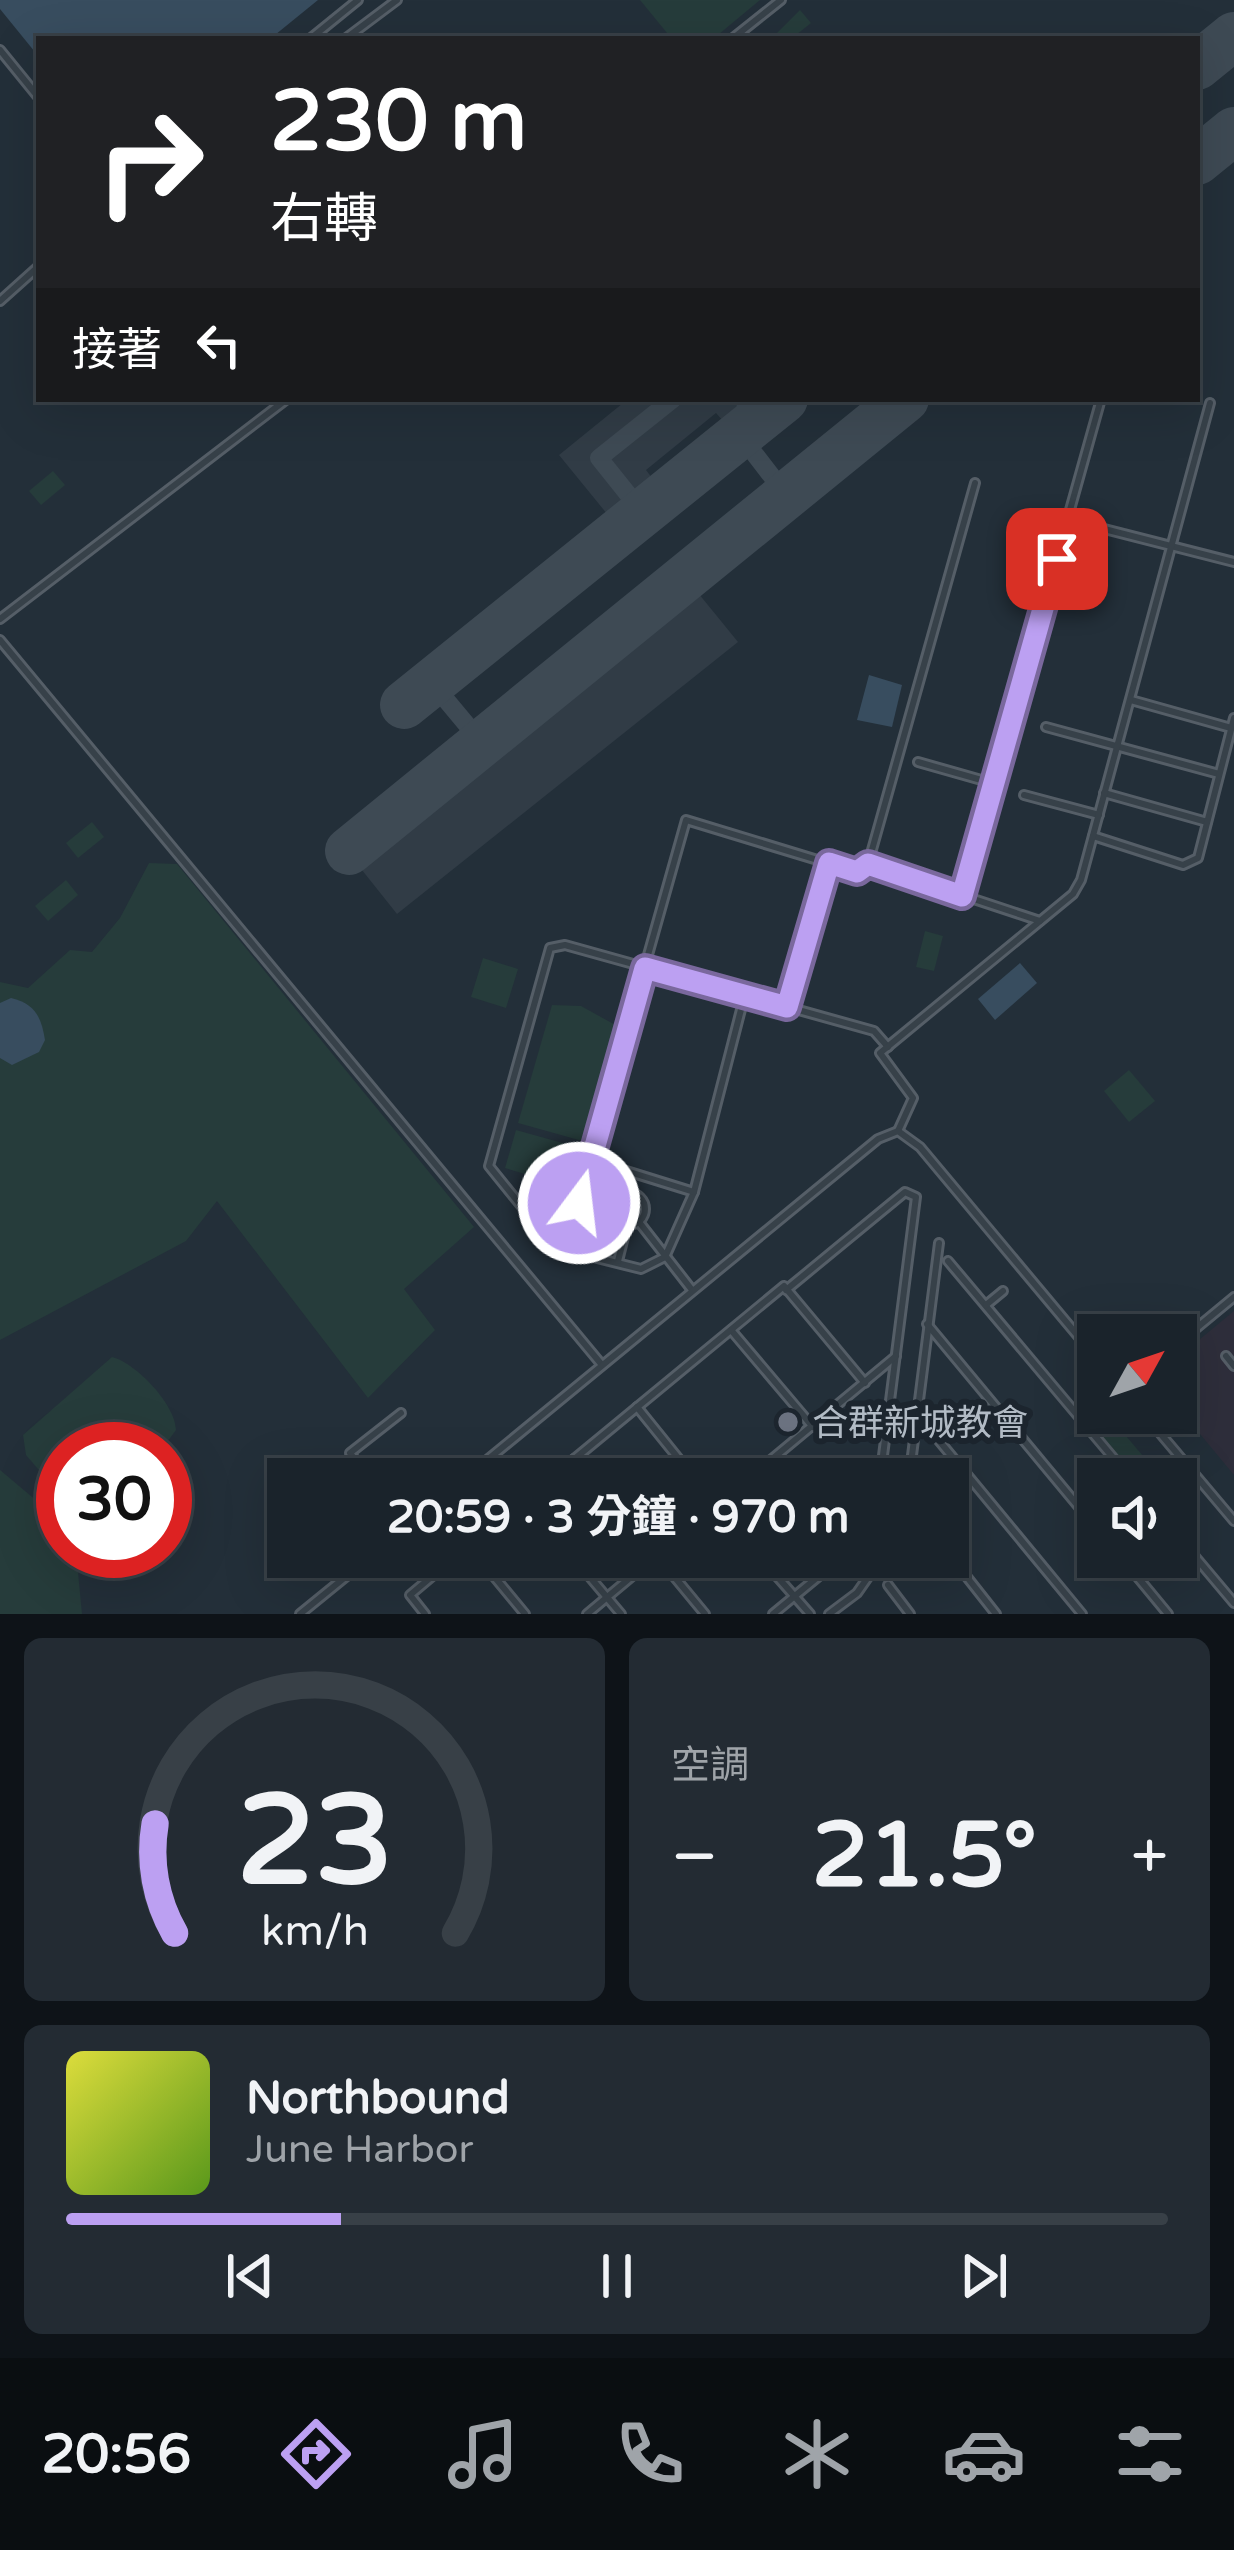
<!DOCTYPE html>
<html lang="zh-TW">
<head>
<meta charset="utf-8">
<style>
	body { margin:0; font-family:"Varela Round","Noto Sans TC",sans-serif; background:#232b33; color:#f1f3f6; height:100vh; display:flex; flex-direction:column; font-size:45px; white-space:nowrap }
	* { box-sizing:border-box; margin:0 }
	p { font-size:39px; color:#9fa4a9 }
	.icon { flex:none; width:66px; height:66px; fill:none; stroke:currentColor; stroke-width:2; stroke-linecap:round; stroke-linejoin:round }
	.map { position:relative; height:1614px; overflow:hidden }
	.details { display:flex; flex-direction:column; gap:24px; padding:24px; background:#0e1318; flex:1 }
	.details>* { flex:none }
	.top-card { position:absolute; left:36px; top:36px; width:1164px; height:366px; border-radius:0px; box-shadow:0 12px 48px #0002,0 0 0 3px #384047; background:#202124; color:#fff; overflow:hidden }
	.needle { width:78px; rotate:50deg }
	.tools { position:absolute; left:1077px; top:1314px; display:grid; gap:24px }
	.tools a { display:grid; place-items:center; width:120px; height:120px; border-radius:0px; background:#1a232b; box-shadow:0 12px 48px #0002,0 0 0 3px #384047; font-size:60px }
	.speed { position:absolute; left:36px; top:1422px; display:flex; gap:24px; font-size:60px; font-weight:700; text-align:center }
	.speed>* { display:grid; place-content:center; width:156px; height:156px; border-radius:50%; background:#1a232b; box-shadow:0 12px 48px #0002,0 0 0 3px #384047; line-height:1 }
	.speed .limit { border:18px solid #d22; background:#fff; color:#111 }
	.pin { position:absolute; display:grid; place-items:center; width:102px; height:102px; color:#fff; margin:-51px; border-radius:24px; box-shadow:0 6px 18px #0006 }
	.me { position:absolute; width:132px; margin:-66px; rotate:15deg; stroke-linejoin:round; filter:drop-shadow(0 0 9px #0008) }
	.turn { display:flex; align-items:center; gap:42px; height:252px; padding:0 36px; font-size:54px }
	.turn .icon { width:156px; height:156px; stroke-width:2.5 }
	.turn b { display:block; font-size:84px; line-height:102px }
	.then { display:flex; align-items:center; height:114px; padding:0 36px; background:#0003; gap:24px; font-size:45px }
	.big { font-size:90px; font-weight:700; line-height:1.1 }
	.details .tile { flex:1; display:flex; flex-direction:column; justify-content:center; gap:18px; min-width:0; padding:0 42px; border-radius:18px; background:#232b33 }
	.details .dial { align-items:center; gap:0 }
	.dial svg { height:312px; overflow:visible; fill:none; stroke:#384047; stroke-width:7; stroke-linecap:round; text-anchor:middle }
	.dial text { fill:#f1f3f6; stroke:none }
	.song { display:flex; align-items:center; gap:36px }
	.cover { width:144px; height:144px; border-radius:18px; background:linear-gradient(135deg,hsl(60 70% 55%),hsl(90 70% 35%)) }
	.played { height:12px; border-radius:6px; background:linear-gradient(90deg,#bca0f2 25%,#384047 25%) }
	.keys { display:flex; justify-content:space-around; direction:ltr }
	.heat { display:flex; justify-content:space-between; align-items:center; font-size:66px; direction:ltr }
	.details .tiles { flex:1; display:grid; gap:24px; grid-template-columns:1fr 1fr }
	.tile:last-child { grid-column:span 2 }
	.trip { position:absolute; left:267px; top:1458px; width:702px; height:120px; border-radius:0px; background:#1a232b; box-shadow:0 12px 48px #0002,0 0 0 3px #384047; font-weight:700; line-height:120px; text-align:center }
	.tabs { display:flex; height:192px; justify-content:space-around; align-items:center; background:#0a0e11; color:#9fa4a9 }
	.tabs .icon { width:84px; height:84px }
	.tabs .selected { color:#bca0f2 }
	.tabs b { font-size:54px; color:#f1f3f6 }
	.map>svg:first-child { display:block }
</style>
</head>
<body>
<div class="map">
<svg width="1234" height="1614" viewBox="0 0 1234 1614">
	<rect width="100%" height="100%" fill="#232f39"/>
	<!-- medical -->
	<path fill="#2e2e3b" d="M1234,1311V1475L1176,1405V1359Z"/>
	<!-- airport -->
	<g fill="#313c46">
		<path d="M628,399H775L779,403L737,437L716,413L646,470L665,495L621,531L559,455Z"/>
		<path d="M690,583L738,642L397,914L350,855Z"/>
	</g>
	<!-- green -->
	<g fill="#263c3b">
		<path d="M640,0H760L713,39H672Z"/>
		<path d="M800,10L811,23L791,39H771Z"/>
		<path d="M53,471L65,485L41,505L29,491Z"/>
		<path d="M1067,560L1086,565L1078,597L1059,592Z"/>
		<path d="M92,822L104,837L78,858L66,843Z"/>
		<path d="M149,863L177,864L474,1227L404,1289L435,1330L368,1398L217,1201L186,1241L0,1340V982L28,988L70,950L92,952L120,918Z"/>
		<path d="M66,880L78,895L48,921L35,906Z"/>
		<path d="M925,931L943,936L934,971L916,967Z"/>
		<path d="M483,958L518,969L506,1008L471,997Z"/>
		<path d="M552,1005L581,1006L619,1027L586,1142L518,1123Z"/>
		<path d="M1129,1070L1155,1101L1129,1122L1104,1091Z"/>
		<path d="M516,1130L577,1147L566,1186L505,1168Z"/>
		<path d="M557,1187L574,1193L564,1224L547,1218Z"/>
		<path d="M112,1357C136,1363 176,1405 176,1430L162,1449H63V1498L26,1455L23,1435Z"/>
		<path d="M1116,1424L1153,1468L1140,1479L1100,1437Z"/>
		<path d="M0,1470L63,1523V1551H76L82,1614H0Z"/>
	</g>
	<!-- water -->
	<g fill="#384d5f">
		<path d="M0,0H318L270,39H39V57L0,9Z"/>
		<path d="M869,675L902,685L892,727L857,720Z"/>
		<path d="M1020,963L1037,983L995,1020L978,999Z"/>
		<path d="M11,998C35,1004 41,1016 45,1040L39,1052L12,1065L0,1058V1003Z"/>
	</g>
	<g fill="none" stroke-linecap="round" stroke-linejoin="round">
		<!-- taxiway -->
		<g stroke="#3e4a54" stroke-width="18">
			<path d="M743,399L759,419"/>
			<path d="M740,435L787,496"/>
			<path d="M643,513L599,458L673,399"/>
			<path d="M432,683L482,743"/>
		</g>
		<!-- runway -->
		<g stroke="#3e4a54" stroke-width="48">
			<path d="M1197,66L1234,36"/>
			<path d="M1197,161L1234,131"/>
			<path d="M404,705L784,399"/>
			<path d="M349,851L905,399"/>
		</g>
		<defs>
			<g id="street">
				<path d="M310,39L358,0"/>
				<path d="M345,39L397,0"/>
				<path d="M732,39L781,0"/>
				<path d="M0,50L39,98"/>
				<path d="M0,301L39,266"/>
				<path d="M1069,520L1234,562"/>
				<path d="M0,619L287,399"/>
				<path d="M0,640L602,1365"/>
				<path d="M1131,700L1231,728"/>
				<path d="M1046,727L1219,774"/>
				<path d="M918,762L992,783"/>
				<path d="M1104,793L1207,822"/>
				<path d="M1024,795L1099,815"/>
				<path d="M1093,836L1183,865L1198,858L1234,718"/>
				<path d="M868,864L975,483"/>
				<path d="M962,896L1101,399"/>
				<path d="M745,994L694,1192L665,1257L641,1269L577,1253L540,1229L489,1166L550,948L565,945L874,1031L888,1047"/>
				<path d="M787,1007L829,863"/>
				<path d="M898,1131L913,1098L880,1053L1073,894L1081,880L1210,403"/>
				<path d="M591,1160L694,1192"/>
				<circle cx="629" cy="1209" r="16"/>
				<path d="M639,1222L692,1290"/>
				<path d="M566,1246L686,820L857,872L868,864L1040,921"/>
				<path d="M618,1261L627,1225"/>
				<path d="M948,1261L1131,1479"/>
				<path d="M786,1290L905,1192L916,1197L880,1479"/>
				<path d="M986,1305L1003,1291"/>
				<path d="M927,1324L1098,1530"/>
				<path d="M731,1330L813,1427"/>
				<path d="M1176,1345L1234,1297"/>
				<path d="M1226,1356L1234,1366"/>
				<path d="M637,1407L695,1479"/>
				<path d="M1143,1413L1234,1521"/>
				<path d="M917,1414L1082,1614"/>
				<path d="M574,1459L591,1479"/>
				<path d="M370,1479L350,1453L401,1413"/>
				<path d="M464,1479L878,1139L898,1131L920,1147L1098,1360"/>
				<path d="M550,1479L784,1286L865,1383"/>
				<path d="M748,1479L896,1356"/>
				<path d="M909,1479L939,1243"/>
				<path d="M1176,1534L1234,1603"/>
				<path d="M948,1553L996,1614"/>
				<path d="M478,1557L525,1614"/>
				<path d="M573,1557L621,1614"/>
				<path d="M658,1557L705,1614"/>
				<path d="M760,1557L810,1614"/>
				<path d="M1121,1557L1168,1614"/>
				<path d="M888,1585L910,1614"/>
				<path d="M300,1614L370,1557"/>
				<path d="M425,1614L410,1595L455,1557"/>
				<path d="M587,1614L655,1557"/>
				<path d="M773,1614L842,1557"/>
				<path d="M829,1614L857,1593L882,1557"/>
			</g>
		</defs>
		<!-- street casing -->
		<use href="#street" stroke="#555e67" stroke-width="12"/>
		<!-- street -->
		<use href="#street" stroke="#374149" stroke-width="6"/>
	</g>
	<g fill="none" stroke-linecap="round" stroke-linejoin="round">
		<defs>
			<path id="route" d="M579,1203L645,968L787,1007L829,863L857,872L868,864L962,896L1057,559"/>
		</defs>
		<!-- route casing -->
		<use href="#route" stroke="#7a689d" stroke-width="30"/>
		<!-- route -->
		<use href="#route" stroke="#bca0f2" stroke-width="21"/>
	</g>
	<!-- markers -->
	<circle fill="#6b7280" stroke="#1c252e" stroke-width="4.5" cx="788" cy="1422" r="12"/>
	<g text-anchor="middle" stroke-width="12" stroke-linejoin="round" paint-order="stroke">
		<!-- poi labels -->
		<g font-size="36" fill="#b2bbc5" stroke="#1c252e" text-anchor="start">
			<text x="812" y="1435">合群新城教會</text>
		</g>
	</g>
</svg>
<div class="tools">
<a><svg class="needle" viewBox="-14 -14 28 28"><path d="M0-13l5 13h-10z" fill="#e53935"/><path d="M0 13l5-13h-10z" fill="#9fa4a9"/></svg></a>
<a><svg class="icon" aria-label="sound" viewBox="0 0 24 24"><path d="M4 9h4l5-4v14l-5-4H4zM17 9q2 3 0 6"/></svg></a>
</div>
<div class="speed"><div class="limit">30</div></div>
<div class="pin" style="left:1057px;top:559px;background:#d93025"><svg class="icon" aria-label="arrive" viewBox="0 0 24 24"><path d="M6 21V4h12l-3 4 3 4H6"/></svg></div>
<svg class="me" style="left:579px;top:1203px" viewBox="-20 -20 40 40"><circle r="17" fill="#bca0f2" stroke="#fff" stroke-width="3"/><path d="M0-11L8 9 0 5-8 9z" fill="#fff"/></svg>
<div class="trip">20:59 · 3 分鐘 · 970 m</div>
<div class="top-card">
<div class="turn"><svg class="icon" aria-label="right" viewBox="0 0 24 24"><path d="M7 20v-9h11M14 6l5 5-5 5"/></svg><div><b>230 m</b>右轉</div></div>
<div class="then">接著<svg class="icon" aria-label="left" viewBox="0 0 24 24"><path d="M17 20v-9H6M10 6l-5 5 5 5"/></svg></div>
</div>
</div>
<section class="details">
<div class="tiles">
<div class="tile dial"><svg viewBox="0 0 100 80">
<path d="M14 69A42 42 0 1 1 86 69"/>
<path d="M14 69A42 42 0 0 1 9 41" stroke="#bca0f2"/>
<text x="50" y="56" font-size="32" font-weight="700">23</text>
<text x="50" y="72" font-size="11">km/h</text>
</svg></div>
<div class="tile"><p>空調</p>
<div class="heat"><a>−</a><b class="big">21.5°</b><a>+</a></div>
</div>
<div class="tile">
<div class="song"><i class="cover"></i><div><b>Northbound</b><p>June Harbor</p></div></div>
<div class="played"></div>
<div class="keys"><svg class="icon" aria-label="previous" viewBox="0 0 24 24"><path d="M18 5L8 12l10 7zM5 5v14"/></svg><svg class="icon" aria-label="pause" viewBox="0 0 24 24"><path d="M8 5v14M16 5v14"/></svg><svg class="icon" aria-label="next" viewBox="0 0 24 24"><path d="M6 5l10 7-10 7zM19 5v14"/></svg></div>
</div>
</div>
</section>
<nav class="tabs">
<b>20:56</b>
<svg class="icon selected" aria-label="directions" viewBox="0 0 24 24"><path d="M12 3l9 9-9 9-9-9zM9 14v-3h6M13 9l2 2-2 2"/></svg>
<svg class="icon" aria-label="music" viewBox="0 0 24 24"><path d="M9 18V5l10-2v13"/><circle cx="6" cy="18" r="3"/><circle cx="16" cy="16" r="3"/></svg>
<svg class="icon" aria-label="phone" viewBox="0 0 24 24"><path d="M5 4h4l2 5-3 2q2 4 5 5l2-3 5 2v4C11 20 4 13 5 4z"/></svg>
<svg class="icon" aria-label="climate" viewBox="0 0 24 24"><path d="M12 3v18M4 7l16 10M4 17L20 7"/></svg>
<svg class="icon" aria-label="car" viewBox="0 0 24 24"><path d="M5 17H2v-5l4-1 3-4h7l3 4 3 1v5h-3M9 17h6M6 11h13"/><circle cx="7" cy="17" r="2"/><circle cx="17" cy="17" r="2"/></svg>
<svg class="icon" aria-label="filters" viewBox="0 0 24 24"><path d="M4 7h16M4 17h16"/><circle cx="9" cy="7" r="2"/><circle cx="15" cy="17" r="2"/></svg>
</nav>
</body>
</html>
